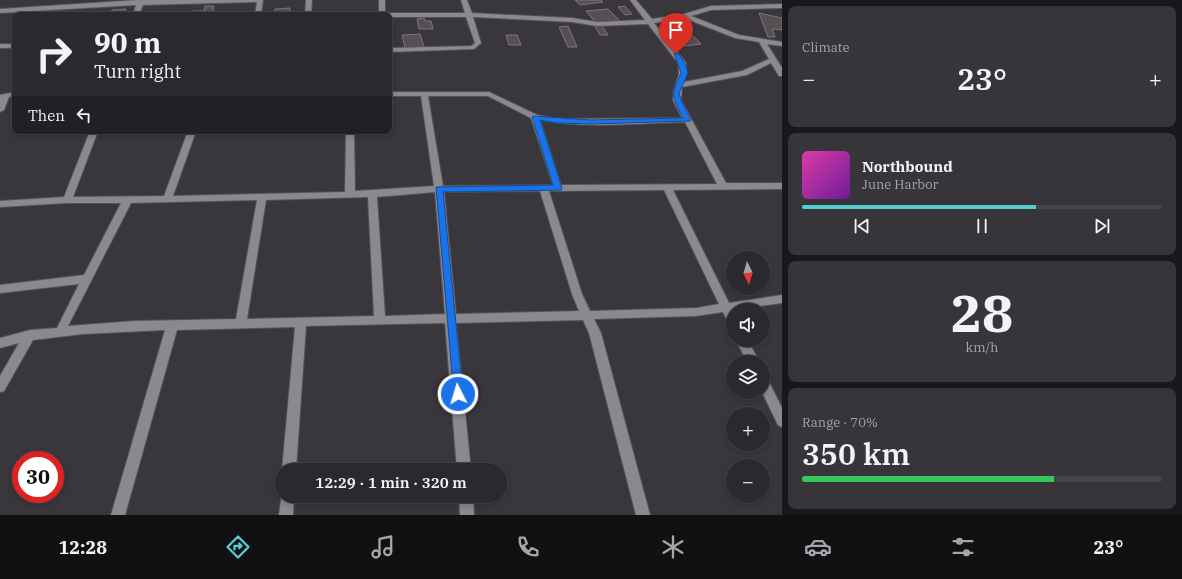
<!DOCTYPE html>
<html lang="en">
<head>
<meta charset="utf-8">
<style>
	body { margin:0; font-family:"IBM Plex Serif",serif; background:#373539; color:#f1f3f6; height:100vh; display:flex; flex-direction:column; font-size:15px; white-space:nowrap }
	* { box-sizing:border-box; margin:0 }
	p { font-size:13px; color:#a6a6aa }
	.icon { flex:none; width:22px; height:22px; fill:none; stroke:currentColor; stroke-width:2; stroke-linecap:round; stroke-linejoin:round }
	.map { position:relative; flex:1; overflow:hidden }
	.drawer { display:flex; flex-direction:column; gap:6px; padding:6px; background:#181719; width:400px }
	.drawer>* { flex:none }
	.guide { position:absolute; left:12px; top:12px; width:380px; height:122px; border-radius:8px; box-shadow:0 2px 6px #0003,0 0 0 1px #474549; background:#2b292d; color:#f1f3f6; overflow:hidden }
	.needle { width:26px; rotate:175deg }
	.tools { position:absolute; left:726px; top:251px; display:grid; gap:8px }
	.tools a { display:grid; place-items:center; width:44px; height:44px; border-radius:50%; background:#2b292d; box-shadow:0 2px 6px #0003,0 0 0 1px #474549; font-size:20px }
	.speed { position:absolute; left:12px; top:451px; display:flex; gap:8px; font-size:20px; font-weight:700; text-align:center }
	.speed>* { display:grid; place-content:center; width:52px; height:52px; border-radius:50%; background:#2b292d; box-shadow:0 2px 6px #0003,0 0 0 1px #474549; line-height:1 }
	.speed .limit { border:6px solid #d22; background:#fff; color:#111 }
	.pin { position:absolute; display:grid; place-items:center; width:34px; height:34px; color:#fff; margin:-41px -17px; border-radius:50% 50% 50% 0; rotate:-45deg; box-shadow:0 0 4px #0007 }
	.pin .icon { rotate:45deg }
	.me { position:absolute; width:44px; margin:-22px; rotate:355deg; stroke-linejoin:round; filter:drop-shadow(0 0 3px #0008) }
	.turn { display:flex; align-items:center; gap:14px; height:84px; padding:0 16px; font-size:18px }
	.turn .icon { width:52px; height:52px; stroke-width:2.5 }
	.turn b { display:block; font-size:28px; line-height:34px }
	.then { display:flex; align-items:center; height:38px; padding:0 16px; background:#0003; gap:8px; font-size:15px }
	.big { font-size:30px; font-weight:600; line-height:1.1 }
	.drawer .tile { flex:1; display:flex; flex-direction:column; justify-content:center; gap:6px; min-width:0; padding:0 14px; border-radius:8px; background:#373539 }
	.drawer .dial { align-items:center; gap:0 }
	.dial b { font-size:52px; line-height:1 }
	.song { display:flex; align-items:center; gap:12px }
	.cover { width:48px; height:48px; border-radius:6px; background:linear-gradient(135deg,hsl(320 70% 55%),hsl(280 70% 35%)) }
	.played { height:4px; border-radius:2px; background:linear-gradient(90deg,#52cdd0 65%,#474549 65%) }
	.keys { display:flex; justify-content:space-around; direction:ltr }
	.heat { display:flex; justify-content:space-between; align-items:center; font-size:22px; direction:ltr }
	.charge { height:6px; border-radius:3px; background:linear-gradient(90deg,#34c759 70%,#474549 0) }
	.trip { position:absolute; left:275px; top:463px; width:232px; height:40px; border-radius:20px; background:#2b292d; box-shadow:0 2px 6px #0003,0 0 0 1px #474549; font-weight:600; line-height:40px; text-align:center }
	.tabs { display:flex; height:64px; justify-content:space-around; align-items:center; background:#111012; color:#a6a6aa }
	.tabs .icon { width:28px; height:28px }
	.tabs .selected { color:#52cdd0 }
	.tabs b { font-size:18px; color:#f1f3f6 }
	main { display:flex; flex:1; min-height:0 }
	.map>svg:first-child { display:block }
</style>
</head>
<body>
<main>
<div class="map">
<svg width="782" height="515" viewBox="0 0 782 515">
	<rect width="100%" height="100%" fill="#39373c"/>
	<!-- building -->
	<g fill="#565054" stroke="#7c767a">
		<path d="M575,0H601L603,2L580,5Z"/>
		<path d="M205,6H214L212,15H192L193,11H204Z"/>
		<path d="M625,6L632,14L625,15L618,7Z"/>
		<path d="M290,8V15H274L275,9Z"/>
		<path d="M126,9L124,15H110L112,10Z"/>
		<path d="M608,9L620,21L597,24L586,11Z"/>
		<path d="M759,13L782,18V30L772,29L775,37H768Z"/>
		<path d="M424,18L425,21H431L433,29H419L417,19Z"/>
		<path d="M601,24L608,35H600L594,25Z"/>
		<path d="M568,26L577,47H568L559,27Z"/>
		<path d="M420,34L424,47L405,48L402,35Z"/>
		<path d="M506,35H517L521,45H509Z"/>
		<path d="M693,36L701,44L684,46L676,38Z"/>
	</g>
	<g fill="none" stroke-linecap="round" stroke-linejoin="round">
		<defs>
			<g id="street">
				<path d="M138,0H263L261,15H255L257,2L143,5L139,15H133L136,5L0,13V9Z"/>
				<path d="M306,0H312L311,15H305Z"/>
				<rect x="379" y="0" width="6" height="15"/>
				<path d="M461,0H467L472,13L572,18L597,22L645,20L630,0H636L652,19L684,14L711,6L782,4V8L711,10L691,16L739,35L782,42V46L767,44L782,68V76H779L771,63L747,75L682,87L681,100L726,183H782V189L673,190L729,303L782,295V303L733,310V325L729,324L723,312L696,316L594,319L601,333L650,515H636L589,333L583,320L456,323L471,470H457L445,323L306,326L296,470H282L295,327L177,330L125,515H111L165,330L83,334L33,340L4,391L0,392V376L19,343L0,348V338L30,330L57,328L79,284L0,293V285L84,275L121,203H67L0,207V201L64,197L90,131H98L73,197L164,196L188,131H196L173,196L345,192L346,131H354L355,191L434,186L421,96H389V92H489L537,115L557,119L682,118L673,100L674,90L679,74L678,63L648,24L597,26L572,22L473,17L481,43L474,49L389,52V48L471,46L475,43L466,17H389V15H386L389,13H465ZM684,18L735,38L759,42L769,59L742,71L684,82L686,74V63L654,23ZM428,96H488L531,118L553,185L443,186ZM540,120C587,129 637,123 685,122L717,184L561,185ZM664,190L719,304L696,308L590,311L582,294L549,191ZM540,191L572,294L579,311L456,314L444,192ZM435,192L445,314L385,316L377,197ZM368,197L374,316L247,319L266,200ZM257,200L236,319L134,321L68,326L131,203Z"/>
				<rect x="0" y="44" width="15" height="4"/>
				<path d="M15,92V96L9,97L4,110L0,112V95Z"/>
				<path d="M736,340H748L759,362H747Z"/>
				<path d="M763,377L767,378L782,408V427L778,425L762,392Z"/>
				<path d="M282,492V496H294L293,515H279Z"/>
				<path d="M459,496H473L474,515H460Z"/>
			</g>
		</defs>
		<!-- street casing -->
		<use href="#street" stroke="#555357" stroke-width="2"/>
		<!-- street -->
		<use href="#street" fill="#8b888e" fill-rule="evenodd"/>
	</g>
	<!-- route -->
	<path fill="#1a73e8" stroke="#114b97" d="M674,53L679,54L685,64L688,73L679,93L681,100L691,120L690,121L591,124L557,123L540,120L562,188L561,190L443,192L463,394L462,397L458,399L454,397L436,187L553,185L532,117L533,116L591,120L683,118C671,95 671,96 681,73Z"/>
</svg>
<div class="tools">
<a><svg class="needle" viewBox="-14 -14 28 28"><path d="M0-13l5 13h-10z" fill="#e53935"/><path d="M0 13l5-13h-10z" fill="#a6a6aa"/></svg></a>
<a><svg class="icon" aria-label="sound" viewBox="0 0 24 24"><path d="M4 9h4l5-4v14l-5-4H4zM17 9q2 3 0 6"/></svg></a>
<a><svg class="icon" aria-label="layers" viewBox="0 0 24 24"><path d="M12 4l9 5-9 5-9-5zM3 14l9 5 9-5"/></svg></a>
<a>+</a>
<a>−</a>
</div>
<div class="speed"><div class="limit">30</div></div>
<div class="pin" style="left:676px;top:54px;background:#d93025"><svg class="icon" aria-label="arrive" viewBox="0 0 24 24"><path d="M6 21V4h12l-3 4 3 4H6"/></svg></div>
<svg class="me" style="left:458px;top:394px" viewBox="-20 -20 40 40"><circle r="17" fill="#1a73e8" stroke="#fff" stroke-width="3"/><path d="M0-11L8 9 0 5-8 9z" fill="#fff"/></svg>
<div class="trip">12:29 · 1 min · 320 m</div>
<div class="guide">
<div class="turn"><svg class="icon" aria-label="right" viewBox="0 0 24 24"><path d="M7 20v-9h11M14 6l5 5-5 5"/></svg><div><b>90 m</b>Turn right</div></div>
<div class="then">Then<svg class="icon" aria-label="left" viewBox="0 0 24 24"><path d="M17 20v-9H6M10 6l-5 5 5 5"/></svg></div>
</div>
</div>
<section class="drawer">
<div class="tile"><p>Climate</p>
<div class="heat"><a>−</a><b class="big">23°</b><a>+</a></div>
</div>
<div class="tile">
<div class="song"><i class="cover"></i><div><b>Northbound</b><p>June Harbor</p></div></div>
<div class="played"></div>
<div class="keys"><svg class="icon" aria-label="previous" viewBox="0 0 24 24"><path d="M18 5L8 12l10 7zM5 5v14"/></svg><svg class="icon" aria-label="pause" viewBox="0 0 24 24"><path d="M8 5v14M16 5v14"/></svg><svg class="icon" aria-label="next" viewBox="0 0 24 24"><path d="M6 5l10 7-10 7zM19 5v14"/></svg></div>
</div>
<div class="tile dial"><b>28</b><p>km/h</p></div>
<div class="tile"><p>Range · 70%</p><b class="big">350 km</b><div class="charge"></div></div>
</section>
</main>
<nav class="tabs">
<b>12:28</b>
<svg class="icon selected" aria-label="directions" viewBox="0 0 24 24"><path d="M12 3l9 9-9 9-9-9zM9 14v-3h6M13 9l2 2-2 2"/></svg>
<svg class="icon" aria-label="music" viewBox="0 0 24 24"><path d="M9 18V5l10-2v13"/><circle cx="6" cy="18" r="3"/><circle cx="16" cy="16" r="3"/></svg>
<svg class="icon" aria-label="phone" viewBox="0 0 24 24"><path d="M5 4h4l2 5-3 2q2 4 5 5l2-3 5 2v4C11 20 4 13 5 4z"/></svg>
<svg class="icon" aria-label="climate" viewBox="0 0 24 24"><path d="M12 3v18M4 7l16 10M4 17L20 7"/></svg>
<svg class="icon" aria-label="car" viewBox="0 0 24 24"><path d="M5 17H2v-5l4-1 3-4h7l3 4 3 1v5h-3M9 17h6M6 11h13"/><circle cx="7" cy="17" r="2"/><circle cx="17" cy="17" r="2"/></svg>
<svg class="icon" aria-label="filters" viewBox="0 0 24 24"><path d="M4 7h16M4 17h16"/><circle cx="9" cy="7" r="2"/><circle cx="15" cy="17" r="2"/></svg>
<b>23°</b>
</nav>
</body>
</html>
